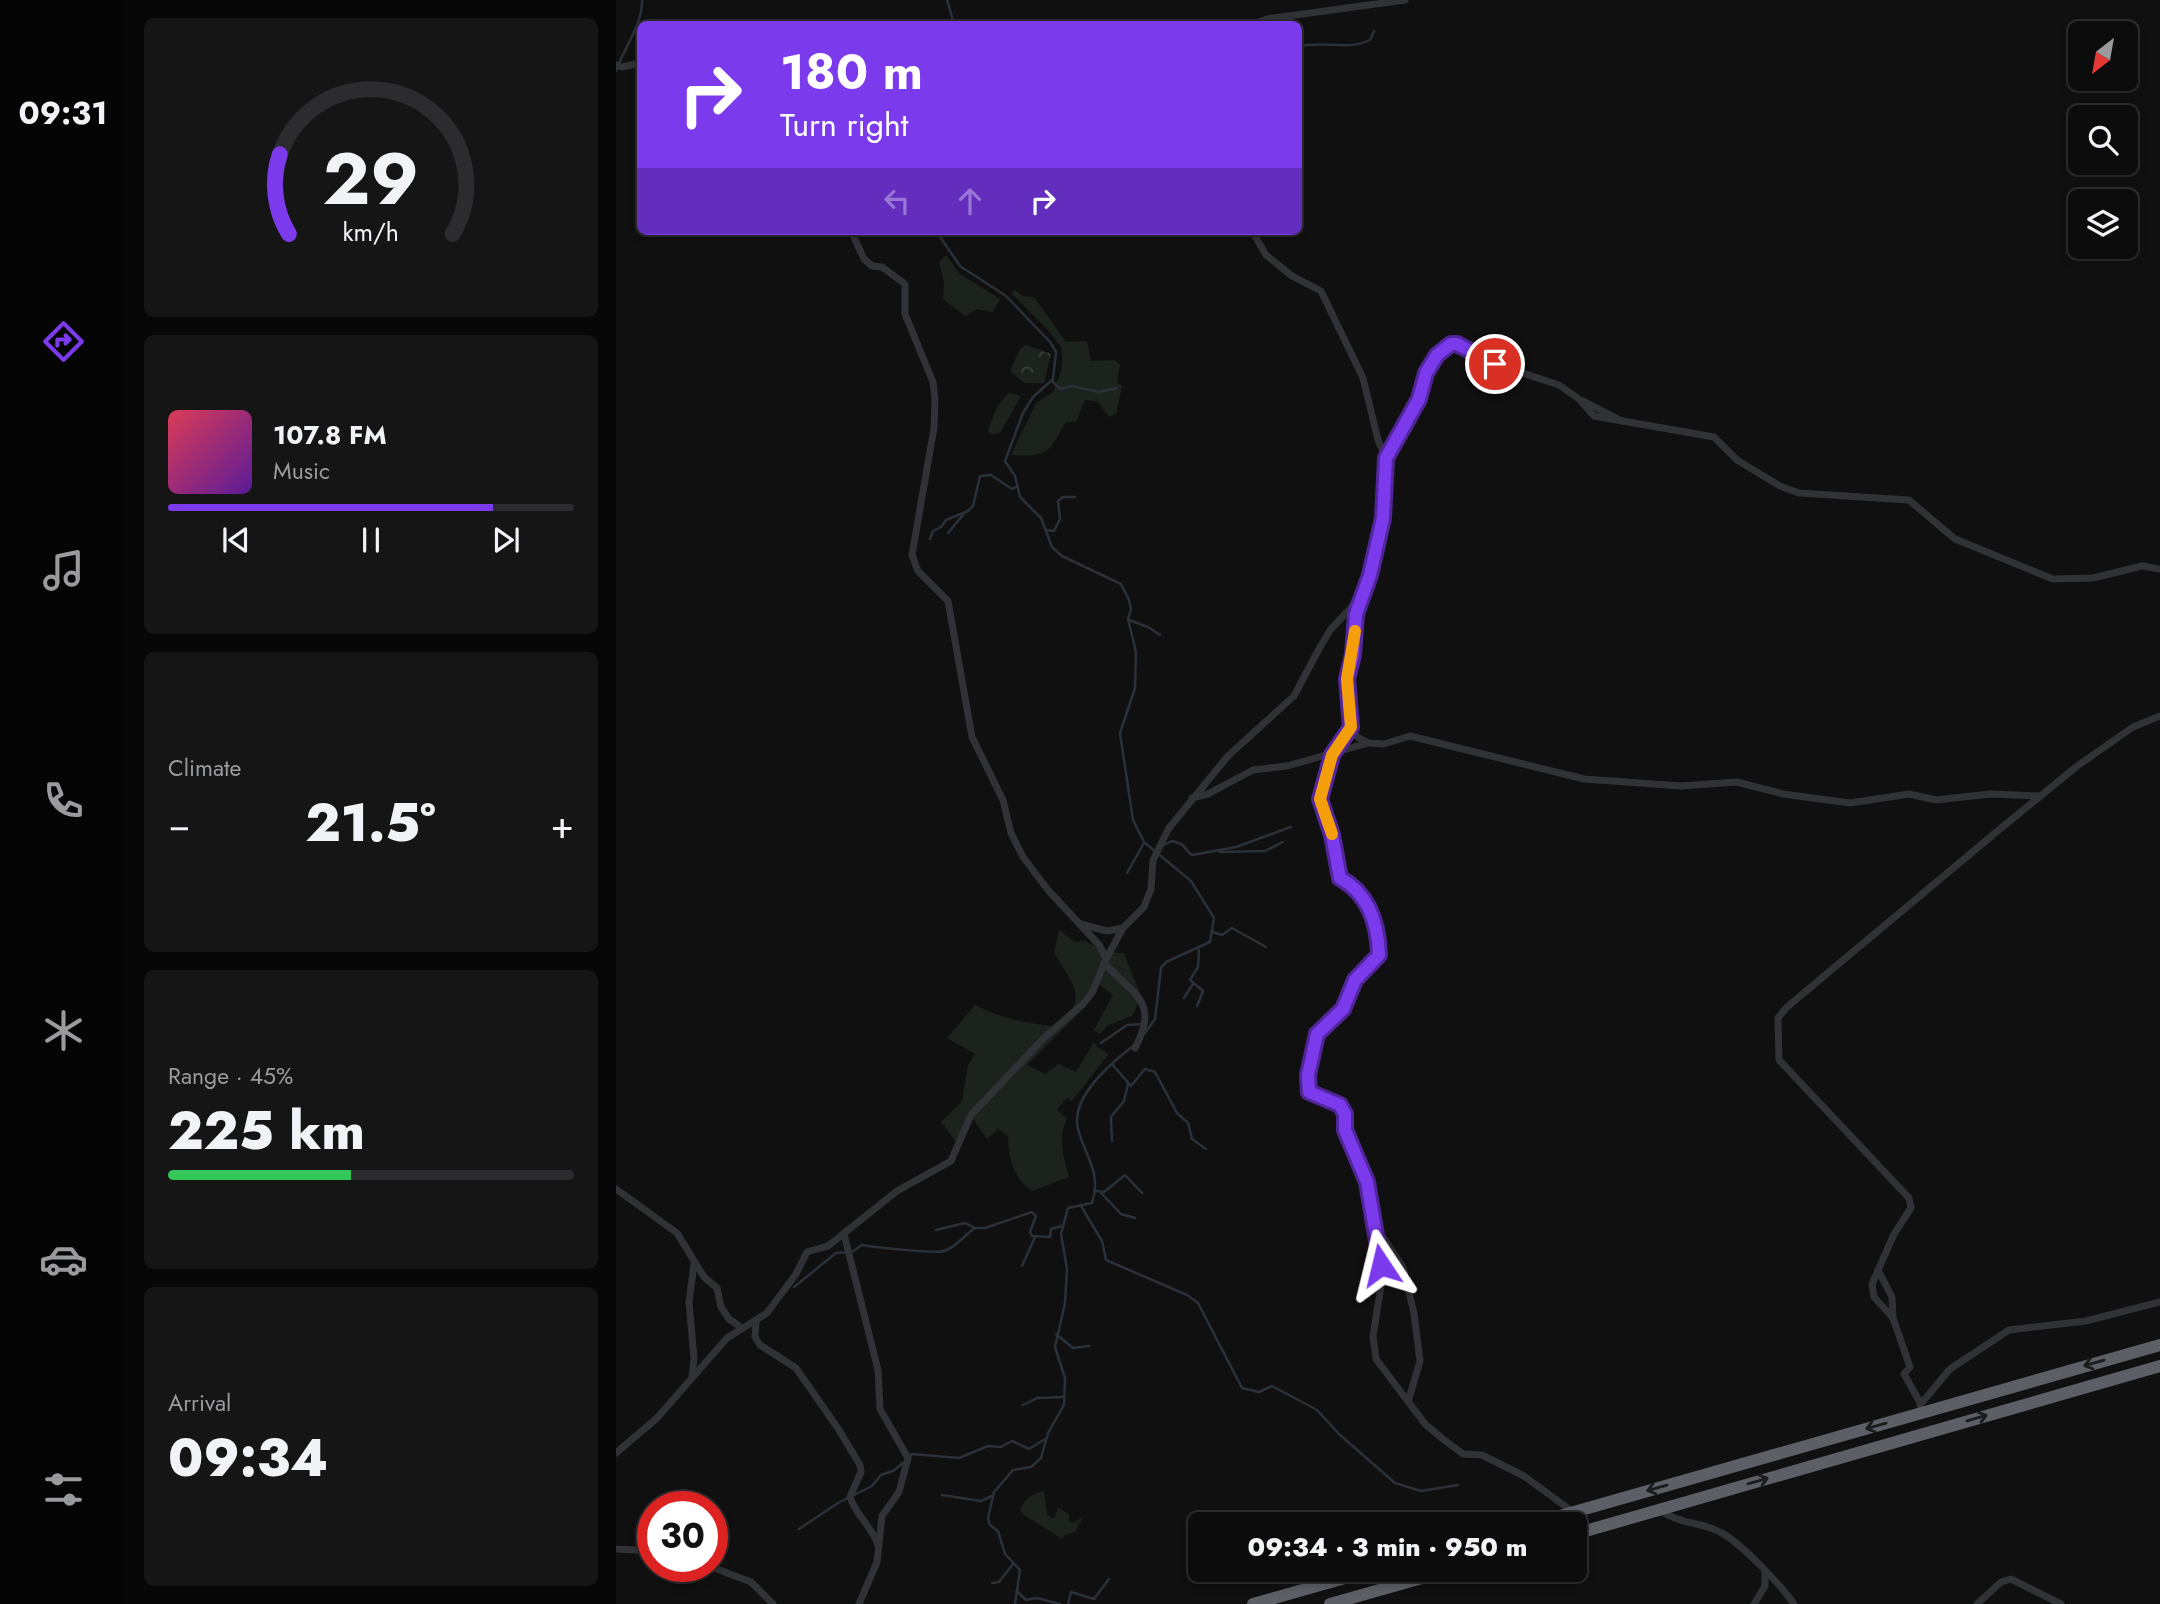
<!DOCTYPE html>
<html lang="en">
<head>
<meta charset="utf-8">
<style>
	body { margin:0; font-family:Jost,sans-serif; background:#151516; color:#f1f3f6; height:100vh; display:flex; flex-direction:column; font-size:26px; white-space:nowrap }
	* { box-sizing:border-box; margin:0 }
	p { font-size:23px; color:#9a9b9d }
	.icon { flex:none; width:38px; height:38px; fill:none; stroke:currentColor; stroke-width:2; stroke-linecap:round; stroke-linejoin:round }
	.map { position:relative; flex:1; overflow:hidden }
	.details { display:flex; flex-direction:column; gap:18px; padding:18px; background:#070707; width:490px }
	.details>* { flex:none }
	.top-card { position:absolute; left:21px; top:21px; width:665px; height:214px; border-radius:10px; box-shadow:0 4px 10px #0003,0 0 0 2px #2c2c2e; background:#7c3aed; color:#fff; overflow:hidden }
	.needle { width:46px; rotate:211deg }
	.tools { position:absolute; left:1452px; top:21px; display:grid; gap:14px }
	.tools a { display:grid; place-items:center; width:70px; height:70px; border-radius:10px; background:#0c0c0d; box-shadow:0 4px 10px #0003,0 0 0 2px #2c2c2e; font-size:35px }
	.speed { position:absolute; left:21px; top:1491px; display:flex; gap:14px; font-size:35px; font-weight:700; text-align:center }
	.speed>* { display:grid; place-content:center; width:91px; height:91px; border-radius:50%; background:#0c0c0d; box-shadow:0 4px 10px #0003,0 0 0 2px #2c2c2e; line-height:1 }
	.speed .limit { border:10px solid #d22; background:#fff; color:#111 }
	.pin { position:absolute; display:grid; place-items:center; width:60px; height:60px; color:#fff; margin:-30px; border:4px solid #fff; border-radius:50%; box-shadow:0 2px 7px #0007 }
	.me { position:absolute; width:77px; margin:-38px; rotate:350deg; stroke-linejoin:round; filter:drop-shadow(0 0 5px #0008) }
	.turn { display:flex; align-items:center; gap:24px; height:147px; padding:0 28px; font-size:32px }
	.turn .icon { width:91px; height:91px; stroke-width:2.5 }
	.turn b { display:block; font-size:49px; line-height:60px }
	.lanes { display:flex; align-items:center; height:66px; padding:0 28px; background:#0003; justify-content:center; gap:35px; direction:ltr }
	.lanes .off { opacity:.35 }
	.big { font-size:52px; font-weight:800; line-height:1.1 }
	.details .widget { flex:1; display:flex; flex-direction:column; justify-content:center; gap:10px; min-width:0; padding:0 24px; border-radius:10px; background:#151516 }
	.details .dial { align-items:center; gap:0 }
	.dial svg { height:182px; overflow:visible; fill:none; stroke:#2c2c2e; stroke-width:7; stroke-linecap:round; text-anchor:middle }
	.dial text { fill:#f1f3f6; stroke:none }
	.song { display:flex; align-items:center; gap:21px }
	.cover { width:84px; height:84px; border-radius:10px; background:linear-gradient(135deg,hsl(350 70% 55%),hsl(270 70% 35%)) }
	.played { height:7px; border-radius:4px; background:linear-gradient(90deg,#7c3aed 80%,#2c2c2e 80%) }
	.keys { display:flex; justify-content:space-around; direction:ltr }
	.heat { display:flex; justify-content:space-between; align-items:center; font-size:38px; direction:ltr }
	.charge { height:10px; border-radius:5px; background:linear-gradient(90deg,#34c759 45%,#2c2c2e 0) }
	.trip { position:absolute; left:572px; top:1512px; width:399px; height:70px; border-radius:10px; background:#0c0c0d; box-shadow:0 4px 10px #0003,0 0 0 2px #2c2c2e; font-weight:800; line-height:70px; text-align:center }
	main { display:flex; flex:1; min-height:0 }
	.tabs { display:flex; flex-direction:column; width:126px; justify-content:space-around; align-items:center; background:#050505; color:#9a9b9d }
	.tabs .icon { width:49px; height:49px }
	.tabs .on { color:#7c3aed }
	.tabs b { font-size:32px; color:#f1f3f6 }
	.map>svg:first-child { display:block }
</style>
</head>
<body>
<main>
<nav class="tabs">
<b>09:31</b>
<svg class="icon on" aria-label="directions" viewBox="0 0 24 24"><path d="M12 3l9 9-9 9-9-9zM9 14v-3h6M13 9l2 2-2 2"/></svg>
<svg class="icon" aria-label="music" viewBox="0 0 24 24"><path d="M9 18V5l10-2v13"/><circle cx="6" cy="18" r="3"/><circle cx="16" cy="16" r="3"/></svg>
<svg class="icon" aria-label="phone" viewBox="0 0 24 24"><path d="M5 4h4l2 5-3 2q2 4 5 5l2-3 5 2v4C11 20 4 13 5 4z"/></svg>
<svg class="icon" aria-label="climate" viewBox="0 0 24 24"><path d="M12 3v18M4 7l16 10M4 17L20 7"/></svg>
<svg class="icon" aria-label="car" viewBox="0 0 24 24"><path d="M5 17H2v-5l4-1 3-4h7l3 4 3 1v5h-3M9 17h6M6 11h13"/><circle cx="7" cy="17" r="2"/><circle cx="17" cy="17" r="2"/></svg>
<svg class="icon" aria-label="filters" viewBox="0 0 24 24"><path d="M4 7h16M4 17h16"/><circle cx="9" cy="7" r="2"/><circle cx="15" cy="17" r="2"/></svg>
</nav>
<section class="details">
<div class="widget dial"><svg viewBox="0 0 100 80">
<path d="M14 69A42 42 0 1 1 86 69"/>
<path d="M14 69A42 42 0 0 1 10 34" stroke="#7c3aed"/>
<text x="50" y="56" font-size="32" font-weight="700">29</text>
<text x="50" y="72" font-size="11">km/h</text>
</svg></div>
<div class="widget">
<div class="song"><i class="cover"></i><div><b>107.8 FM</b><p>Music</p></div></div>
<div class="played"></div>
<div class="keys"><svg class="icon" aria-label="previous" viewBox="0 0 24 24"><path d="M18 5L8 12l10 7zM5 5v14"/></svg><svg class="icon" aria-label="pause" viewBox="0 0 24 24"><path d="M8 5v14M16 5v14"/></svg><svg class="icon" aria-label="next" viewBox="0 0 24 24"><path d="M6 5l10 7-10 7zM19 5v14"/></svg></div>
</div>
<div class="widget"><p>Climate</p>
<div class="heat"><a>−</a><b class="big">21.5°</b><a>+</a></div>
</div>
<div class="widget"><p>Range · 45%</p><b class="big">225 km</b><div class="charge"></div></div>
<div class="widget"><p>Arrival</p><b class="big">09:34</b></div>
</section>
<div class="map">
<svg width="1544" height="1604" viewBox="0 0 1544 1604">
	<defs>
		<pattern id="forest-crowns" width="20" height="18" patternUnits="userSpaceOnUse" patternTransform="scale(1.75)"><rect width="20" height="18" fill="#1c231d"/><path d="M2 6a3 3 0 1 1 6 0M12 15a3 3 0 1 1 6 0" fill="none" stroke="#3a403b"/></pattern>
	</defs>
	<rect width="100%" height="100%" fill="#101011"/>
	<!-- grass -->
	<g fill="#1c231d">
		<path d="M330,255L344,274L384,299L377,312L361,309L349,316L327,299L328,282L323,262Z"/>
		<path d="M398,290L407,296L418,297L450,342L471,341L475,361L498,360L504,364L501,382L506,386L500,414L493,417L482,402L469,400L460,422H450C431,454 433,457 395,455L420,403L437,392L446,368V356L445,347L431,329L395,293Z"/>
		<path d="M393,393L405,396L384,433L374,434L372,430C376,417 382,402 393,393Z"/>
		<path d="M443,930L459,942L468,940L488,952L508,953L525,996L517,1015L491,1026L484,1034L478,1030L497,995L481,983L465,1011L411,1065L429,1074L443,1064L460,1072L478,1042L481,1047L493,1054L456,1101L451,1098L441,1109L451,1119C441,1137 448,1158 453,1177L416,1191C397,1179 392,1157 392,1136L382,1129L371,1139L355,1116L344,1147L325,1122L346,1101L352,1065L359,1054L331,1038L359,1005C385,1019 412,1023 441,1027C474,998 457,984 438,953Z"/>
		<path d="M428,1491L431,1514L436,1518L439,1517L442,1508L453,1514V1521L457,1523L467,1517L459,1532L449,1535L446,1539L408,1515L404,1509C409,1499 417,1493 428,1491Z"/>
	</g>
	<!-- forest -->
	<path fill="url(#forest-crowns)" d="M410,345L435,354L428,383H409L394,371L404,349Z"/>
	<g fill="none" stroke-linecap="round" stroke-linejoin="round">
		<!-- stream -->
		<g stroke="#2a3138" stroke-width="2.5">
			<path d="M331,0L338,24"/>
			<path d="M682,47C706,40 732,51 754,40L758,31"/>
			<path d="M0,71C8,48 27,23 26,0"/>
			<path d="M682,202L686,203"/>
			<path d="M320,231L344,266L390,296L434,342L440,352L437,379L417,397L407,413L389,461L399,476L404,497L425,518L436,547L446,556L505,584L513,600L515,609L512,619L520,652L519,688L504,733L517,820L528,842L575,881L598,918L594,942L550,962L545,968L539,1019L529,1033"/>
			<path d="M436,381L444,389L456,386L483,392L501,388"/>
			<path d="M430,530L438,531L444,519L442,501L447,497H459"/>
			<path d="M332,533L347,515"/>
			<path d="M314,539L317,531L325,527L330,520L352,511L357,506L364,476L375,475L396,489L402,486"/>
			<path d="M513,620L532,627L544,635"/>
			<path d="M548,845L556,841C571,844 567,849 576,855L620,847L675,827"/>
			<path d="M604,852L649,851L667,842"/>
			<path d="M511,873L528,843"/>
			<path d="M597,932L606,935L616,928L650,947"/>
			<path d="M568,998L577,984"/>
			<path d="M581,1006L587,991L574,980L582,967L583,950"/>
			<path d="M485,1043L511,1025L528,1024"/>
			<path d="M496,1064L515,1086L529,1069L539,1072L561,1113L572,1123L576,1139L590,1149"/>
			<path d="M496,1141L495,1117L508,1101L512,1084"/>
			<path d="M479,1191L488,1192L509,1175L526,1193"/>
			<path d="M485,1193L505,1214L519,1218"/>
			<path d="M465,1206L486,1241L490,1260L571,1295L582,1303L626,1388L643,1392L656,1386L701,1410L724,1435L779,1483L805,1491L842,1485"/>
			<path d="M320,1230L349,1223L359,1228"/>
			<path d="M406,1266L419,1237"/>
			<path d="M178,1287L220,1253L236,1252L246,1245C257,1247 321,1254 328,1251C341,1247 348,1235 359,1228H369L416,1212L420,1216L414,1232L416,1236L434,1237L435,1229L446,1226"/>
			<path d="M440,1334L457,1348L473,1346"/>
			<path d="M407,1405L421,1398L448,1397"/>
			<path d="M292,1458L296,1454L343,1458L372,1446L385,1447L396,1441L413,1449L431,1438"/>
			<path d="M326,1495L365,1501L376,1496"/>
			<path d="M183,1529L222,1503L256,1486L265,1475L277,1471L287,1463"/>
			<path d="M376,1583L383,1582L397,1564"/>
			<path d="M401,1591L410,1600L421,1598L444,1604"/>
			<path d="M399,1604L404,1570L389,1554L382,1531L374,1525L372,1518L378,1492L397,1470L415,1467L425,1458L432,1433L448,1405L449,1378L439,1347L449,1303L451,1269L445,1234L452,1208L476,1203C486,1173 469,1156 462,1129C454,1097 495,1063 517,1046"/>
			<path d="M452,1604L455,1592L478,1599L493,1579"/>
		</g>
		<!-- street -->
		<g stroke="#313236" stroke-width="7">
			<path d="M638,24L651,19L789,0"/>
			<path d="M0,65L6,67L24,63"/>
			<path d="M967,401L1006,421"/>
			<path d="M770,458C782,440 794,421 802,400C812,374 812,363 835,344H841L879,364L943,385L963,399L978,416L1098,437L1121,460L1164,486L1183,493L1293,500L1339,539L1437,579L1477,578L1526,566L1544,569"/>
			<path d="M746,597C739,616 739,632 737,652C735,676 718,732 751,742"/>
			<path d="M735,727L716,755L704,799L716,835L724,878C753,894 762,923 763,955L739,980L727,1009L701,1034L692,1075L693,1092L725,1105L729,1114V1131L750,1182L765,1265L766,1280L757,1336L760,1359L809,1424L827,1439L847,1454L866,1455L908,1476L957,1512"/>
			<path d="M576,798L592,794L637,770L671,766L752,743L768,744L794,736L968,779L1065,786L1121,782L1167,794L1234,803L1293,794L1320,800L1374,794L1424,796"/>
			<path d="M464,924L491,931L507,928"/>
			<path d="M490,959L507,928L528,907L535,889L537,860L553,828L612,756L678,696L704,647L715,629L735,608L754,575L763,537L770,499V458L762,440L747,378L705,291L676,276L650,255L636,231"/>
			<path d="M488,963C518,995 544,1002 519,1048"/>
			<path d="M0,1189L61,1233L88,1277L101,1288L105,1307L113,1319L126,1328"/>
			<path d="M760,1227L787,1267L798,1313L804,1361L792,1402"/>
			<path d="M228,1234L262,1370L264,1409L292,1458L283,1492L266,1516L261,1562L243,1604"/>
			<path d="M1262,1270L1276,1297L1277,1318"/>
			<path d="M140,1321L139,1337L144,1345L180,1368L223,1430L244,1465L245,1472L234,1497C240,1516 256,1526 262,1545"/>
			<path d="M76,1377L78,1358L73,1302L78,1264"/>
			<path d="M1305,1404L1288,1374L1294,1367L1277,1318L1258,1297L1256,1284L1278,1234L1295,1208L1293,1198L1163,1060L1162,1018L1171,1007L1384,829L1460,767L1517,727L1544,716"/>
			<path d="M1304,1405L1334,1369L1393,1330L1470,1321L1544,1302"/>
			<path d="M0,1453L41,1418L111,1338L151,1313L180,1274L191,1252L212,1246L281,1191L335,1161L355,1115L429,1037L467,1004L476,993L490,959L484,946L432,890L407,857L395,833L387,800L356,737L332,601L302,571L296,555L318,428L319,400L317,382L289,314V284L266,267L256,266L248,259L235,231"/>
			<path d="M1043,1510C1066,1525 1086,1522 1104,1532C1124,1542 1165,1585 1178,1604"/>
			<path d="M0,1549L37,1551"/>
			<path d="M93,1566L135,1582L157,1604"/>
			<path d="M1138,1604L1149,1586V1572"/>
			<path d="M1361,1604L1385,1582L1395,1579L1445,1604"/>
		</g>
		<!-- highway -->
		<g stroke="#5d5f66" stroke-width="12">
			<path d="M916,1524L1544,1345"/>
			<path d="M959,1534L1544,1366"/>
			<path d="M637,1604L757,1570"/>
			<path d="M714,1604L834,1570"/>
		</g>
	</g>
	<!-- one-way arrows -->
	<defs><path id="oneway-shaft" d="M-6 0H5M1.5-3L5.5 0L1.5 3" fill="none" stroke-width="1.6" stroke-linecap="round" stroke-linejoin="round" transform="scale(1.75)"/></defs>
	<g stroke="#1b1c1e">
		<use href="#oneway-shaft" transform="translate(1478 1363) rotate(164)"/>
		<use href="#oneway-shaft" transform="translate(1361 1418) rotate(-16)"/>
		<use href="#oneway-shaft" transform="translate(1260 1426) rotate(164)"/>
		<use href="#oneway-shaft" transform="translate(1142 1481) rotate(-16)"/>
		<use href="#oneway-shaft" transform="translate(1041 1488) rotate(164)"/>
	</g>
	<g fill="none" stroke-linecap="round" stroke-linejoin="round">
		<defs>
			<path id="route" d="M765,1265L751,1182L729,1130V1114L724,1105L693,1092L692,1075L701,1034L727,1009L739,980L763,955C762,923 753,894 724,878L716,835L704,799L716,755L735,727L731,679L737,655L740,614L754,575L767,518L770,458L803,399L810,373L821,355L835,344H841L879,364"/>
		</defs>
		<!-- route casing -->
		<use href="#route" stroke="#51269a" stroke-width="18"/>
		<!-- route -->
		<use href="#route" stroke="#7c3aed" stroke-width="12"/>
		<!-- slow -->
		<path stroke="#f59e0b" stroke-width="12" d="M716,834L704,799L716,755L735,727L731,679L739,631"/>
	</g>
</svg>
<div class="tools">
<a><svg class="needle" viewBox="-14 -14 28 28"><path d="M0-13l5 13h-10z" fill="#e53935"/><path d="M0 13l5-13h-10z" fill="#9a9b9d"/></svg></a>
<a><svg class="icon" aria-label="search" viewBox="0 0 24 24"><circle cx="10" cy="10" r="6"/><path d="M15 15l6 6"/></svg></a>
<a><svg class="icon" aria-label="layers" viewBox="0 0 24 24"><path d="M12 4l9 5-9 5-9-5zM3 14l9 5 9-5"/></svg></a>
</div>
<div class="speed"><div class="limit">30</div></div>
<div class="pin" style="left:879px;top:364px;background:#d93025"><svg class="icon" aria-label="arrive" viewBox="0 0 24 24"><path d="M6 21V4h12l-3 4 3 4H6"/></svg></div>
<svg class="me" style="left:765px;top:1265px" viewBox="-20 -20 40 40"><path d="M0-17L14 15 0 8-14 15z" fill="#7c3aed" stroke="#fff" stroke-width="4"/></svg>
<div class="trip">09:34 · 3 min · 950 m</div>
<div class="top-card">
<div class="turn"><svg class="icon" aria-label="right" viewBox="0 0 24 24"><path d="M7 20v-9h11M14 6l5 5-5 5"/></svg><div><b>180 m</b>Turn right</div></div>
<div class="lanes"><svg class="icon off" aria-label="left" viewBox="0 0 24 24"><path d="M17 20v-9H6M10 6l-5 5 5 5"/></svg><svg class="icon off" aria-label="ahead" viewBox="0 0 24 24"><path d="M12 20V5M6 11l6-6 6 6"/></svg><svg class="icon" aria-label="right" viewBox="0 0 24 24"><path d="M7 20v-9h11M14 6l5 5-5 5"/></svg></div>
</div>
</div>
</main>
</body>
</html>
